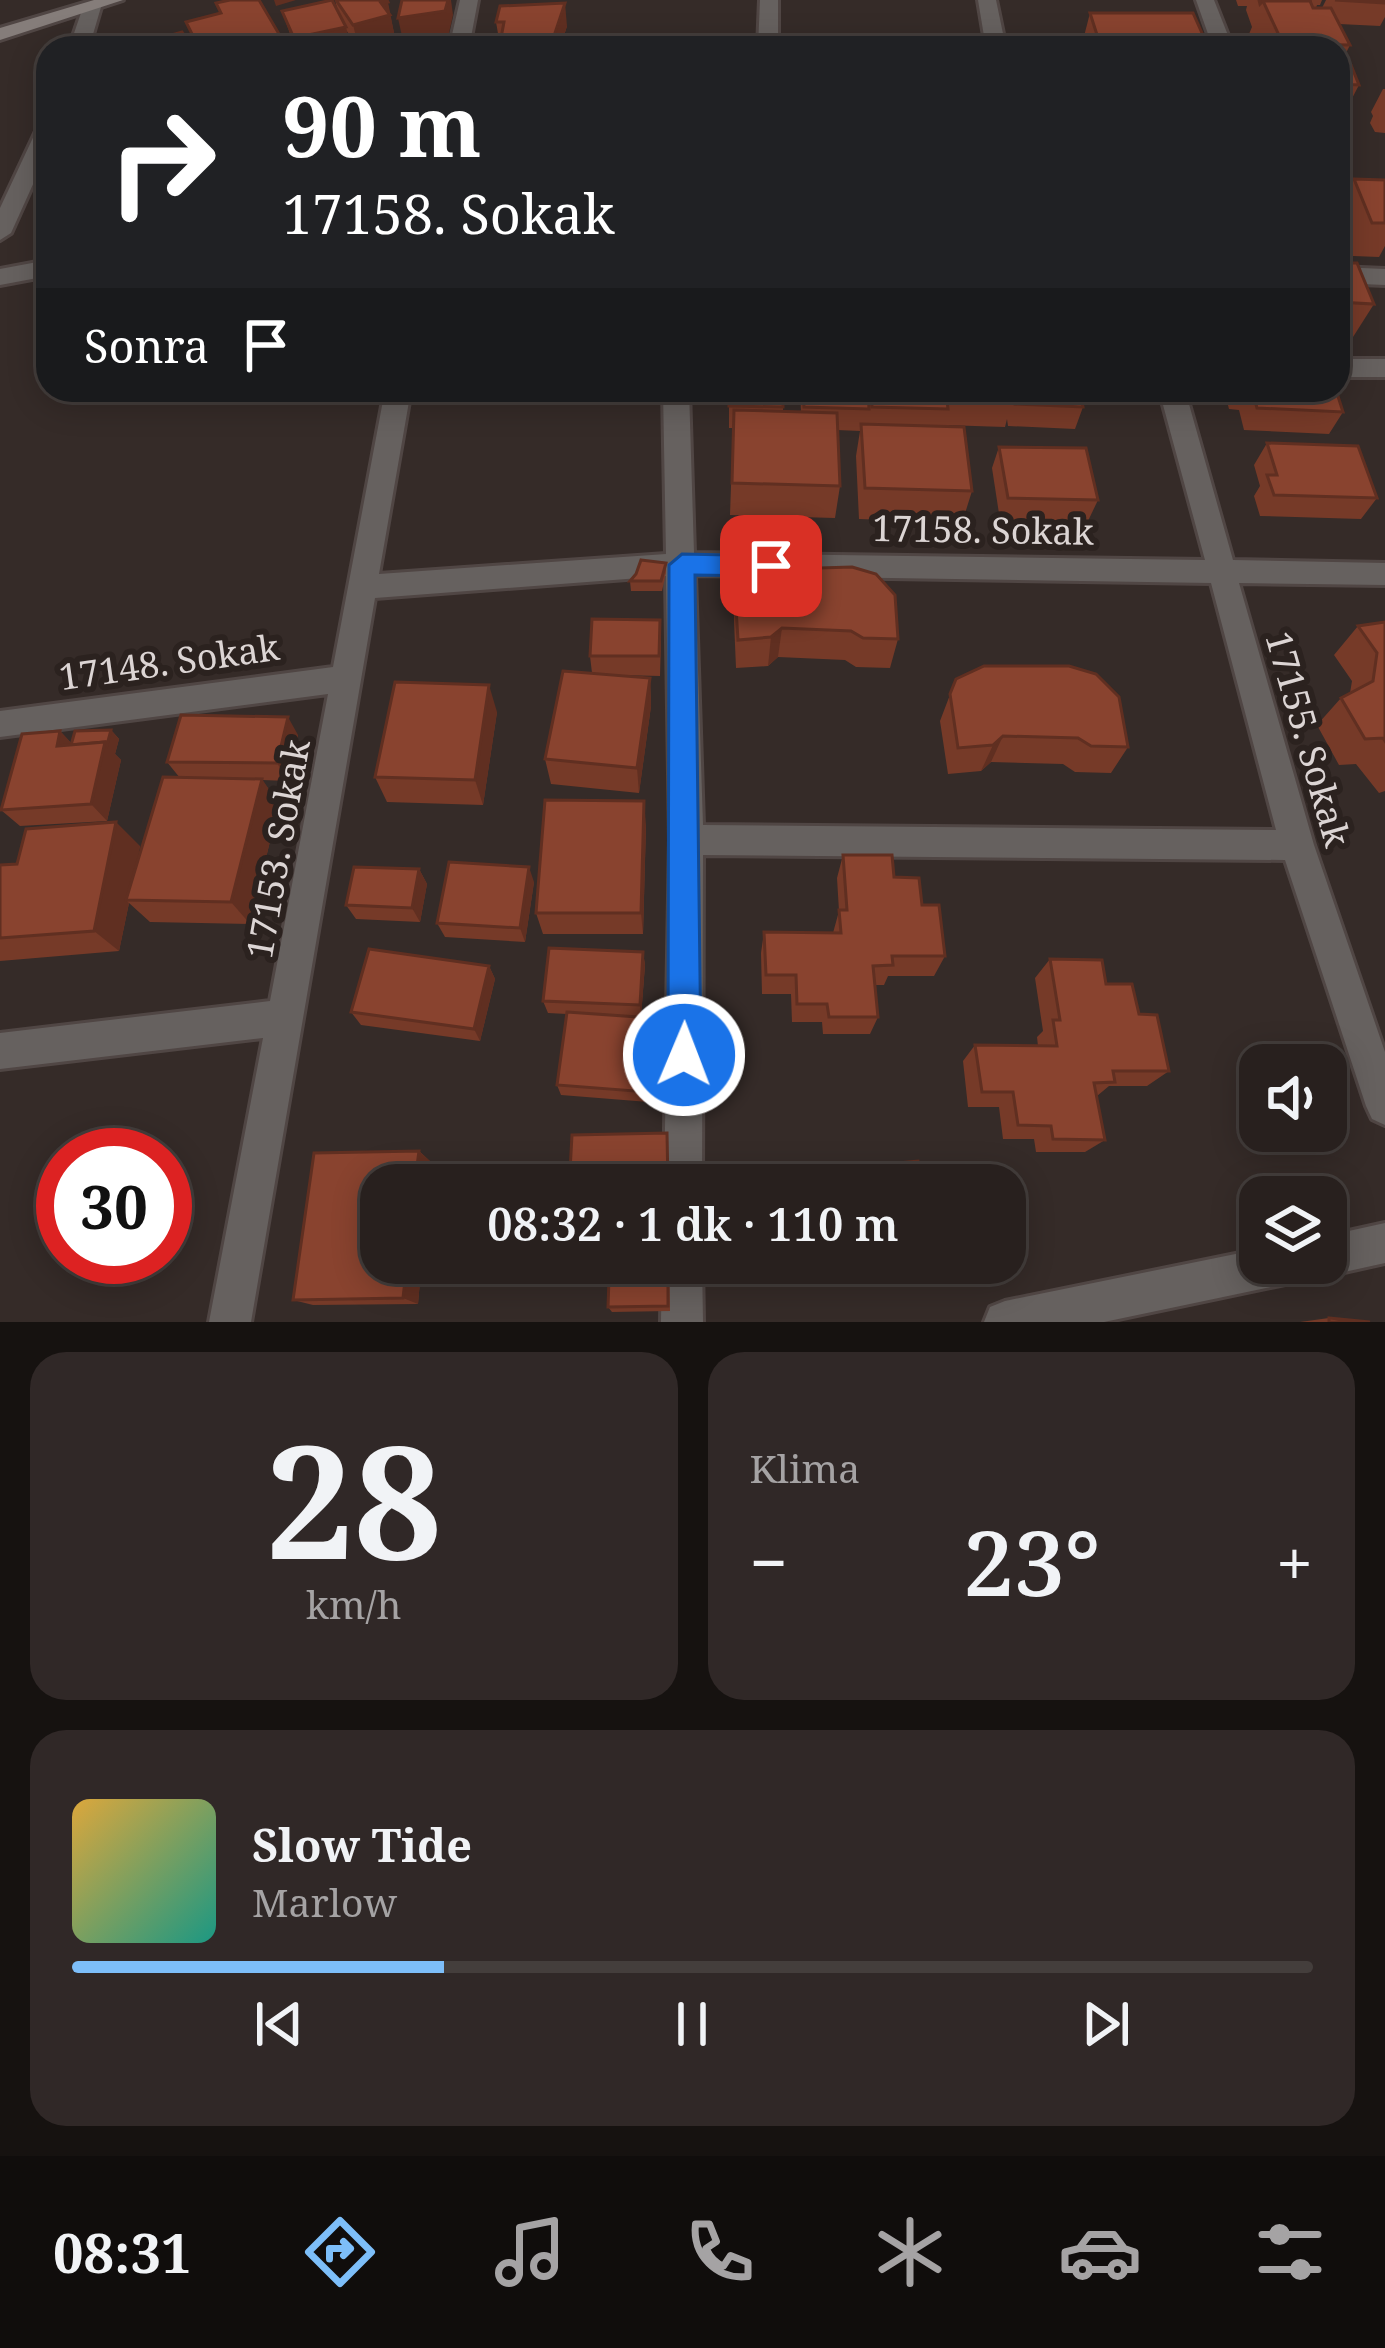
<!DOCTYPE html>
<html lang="tr">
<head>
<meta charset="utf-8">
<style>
	body { margin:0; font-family:"Noto Serif",serif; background:#302827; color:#f1f3f6; height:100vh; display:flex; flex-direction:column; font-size:45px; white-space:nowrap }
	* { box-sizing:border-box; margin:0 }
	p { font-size:39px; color:#a5a3a4 }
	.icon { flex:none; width:66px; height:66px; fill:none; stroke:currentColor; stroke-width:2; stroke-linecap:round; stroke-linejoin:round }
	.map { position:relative; height:1322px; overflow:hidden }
	.sheet { display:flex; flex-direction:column; gap:30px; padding:30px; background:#161210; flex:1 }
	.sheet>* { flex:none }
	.banner { position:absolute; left:36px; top:36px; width:1314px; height:366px; border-radius:36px; box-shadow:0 6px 30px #0003,0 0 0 3px #443e3c; background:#202124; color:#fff; overflow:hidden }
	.controls { position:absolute; left:1239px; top:1044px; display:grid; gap:24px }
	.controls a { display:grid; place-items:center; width:108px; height:108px; border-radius:24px; background:#28201e; box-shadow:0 6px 30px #0003,0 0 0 3px #443e3c; font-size:60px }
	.speed { position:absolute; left:36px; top:1128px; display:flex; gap:24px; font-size:60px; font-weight:700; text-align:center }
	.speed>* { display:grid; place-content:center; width:156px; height:156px; border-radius:50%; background:#28201e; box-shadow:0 6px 30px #0003,0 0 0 3px #443e3c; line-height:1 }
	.speed .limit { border:18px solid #d22; background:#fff; color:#111 }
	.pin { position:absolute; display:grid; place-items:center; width:102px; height:102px; color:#fff; margin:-51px; border-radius:24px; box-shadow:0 6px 18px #0006 }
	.me { position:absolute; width:132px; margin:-66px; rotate:1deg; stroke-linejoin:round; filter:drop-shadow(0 0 9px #0008) }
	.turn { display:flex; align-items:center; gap:42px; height:252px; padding:0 48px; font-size:54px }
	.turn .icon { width:156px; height:156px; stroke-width:2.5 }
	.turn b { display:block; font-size:84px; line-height:102px }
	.then { display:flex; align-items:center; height:114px; padding:0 48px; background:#0003; gap:24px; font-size:45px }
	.big { font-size:90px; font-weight:600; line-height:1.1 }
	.sheet .card { flex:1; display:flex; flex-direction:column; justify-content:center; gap:18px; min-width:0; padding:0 42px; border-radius:36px; background:#302827 }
	.sheet .dial { align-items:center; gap:0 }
	.dial b { font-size:156px; line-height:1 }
	.song { display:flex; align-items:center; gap:36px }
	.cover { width:144px; height:144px; border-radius:18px; background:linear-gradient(135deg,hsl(40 70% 55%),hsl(170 70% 35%)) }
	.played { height:12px; border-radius:6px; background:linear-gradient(90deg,#7dbef9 30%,#443e3c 30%) }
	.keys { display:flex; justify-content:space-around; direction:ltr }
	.heat { display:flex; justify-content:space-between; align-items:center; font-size:66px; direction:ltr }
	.sheet .tiles { flex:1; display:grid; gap:30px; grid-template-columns:1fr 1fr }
	.card:last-child { grid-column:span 2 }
	.trip { position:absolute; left:360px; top:1164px; width:666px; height:120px; border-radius:36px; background:#28201e; box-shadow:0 6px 30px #0003,0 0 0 3px #443e3c; font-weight:600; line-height:120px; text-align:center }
	.dock { display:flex; height:192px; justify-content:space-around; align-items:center; background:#100d0c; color:#a5a3a4 }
	.dock .icon { width:84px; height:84px }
	.dock .active { color:#7dbef9 }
	.dock b { font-size:54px; color:#f1f3f6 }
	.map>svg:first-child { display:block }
</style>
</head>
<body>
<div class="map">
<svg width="1385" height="1322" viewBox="0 0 1385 1322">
	<rect width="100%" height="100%" fill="#352b28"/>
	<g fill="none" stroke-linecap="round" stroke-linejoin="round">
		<defs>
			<g id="street">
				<path d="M460,0H478L469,48H449Z"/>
				<path d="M760,0H778V48H758Z"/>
				<path d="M978,0H996L1006,48H986Z"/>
				<path d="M1196,0H1214L1233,48H1213Z"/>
				<path d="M92,1L101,7L89,48H69L83,7Z"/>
				<path d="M48,121V151L11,233L0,240V208L38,127Z"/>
				<path d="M48,260V276L0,285V269Z"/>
				<path d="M1338,267L1385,269V285L1338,283Z"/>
				<rect x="1338" y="359" width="47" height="18"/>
				<path d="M385,390H411L379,574L666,554L663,390H689L694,553L1205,560L1159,390H1185L1233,560L1385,563V585L1239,583L1314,845L1385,1052V1125L1372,1119L1366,1106L1285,860L703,855L702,1185H664L670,840L666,576L375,598L251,1322H209L263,1038L0,1069V1033L270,1001L328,694L0,737V711L333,667ZM695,575L1211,583L1276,830L703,825Z"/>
				<path d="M1385,1223V1263L1326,1276L1309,1264L1304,1277L1290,1283L1104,1322H984L990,1307L1005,1301L1260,1249V1263H1326V1236Z"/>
				<path d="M662,1263H702L703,1322H661Z"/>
			</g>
			<path id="secondary" d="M94,0H123L0,40V28Z"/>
		</defs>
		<!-- street casing -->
		<use href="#street" stroke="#504644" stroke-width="6"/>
		<!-- secondary casing -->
		<use href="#secondary" stroke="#504644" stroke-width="6"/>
		<!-- street -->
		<use href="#street" fill="#66615f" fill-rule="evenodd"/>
		<!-- secondary -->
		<use href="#secondary" fill="#857d7a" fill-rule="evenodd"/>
	</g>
	<!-- wall -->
	<g fill="#763a28">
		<path d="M335,0H387L395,38L359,48L346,30L351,48H295L282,11L338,12Z"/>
		<path d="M1236,0H1322L1320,5H1317L1316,8H1322L1326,0H1385V17L1380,26L1339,24L1350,45L1340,65L1359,85L1347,108L1338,107V48H1255L1249,34L1252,27L1246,10L1247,6H1238Z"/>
		<path d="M1090,13L1206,42L1203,48H1081Z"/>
		<path d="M496,22L567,26L560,48H502V45H500Z"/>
		<path d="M1383,89H1385V133L1375,132L1370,123L1373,116L1371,112Z"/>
		<path d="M1354,179L1385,180V246L1379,257L1353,256L1338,218V209Z"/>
		<path d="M1338,263L1374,304L1353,337L1338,336Z"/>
		<path d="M721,390H783V412H801L800,390H868L869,396L870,390H1080L1083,407L1075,429L1008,426L1007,419L1005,427L944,425L972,491L962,523L859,519L856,456L860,431L837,430L840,486L835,518L730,515L733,428H729V401H721Z"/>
		<path d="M1224,390H1336L1343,412L1329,434L1244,430L1239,410L1229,409Z"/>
		<path d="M1267,443L1377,498L1361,519L1260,516L1254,496L1260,486L1254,465Z"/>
		<path d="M999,447L1098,500L1088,521L1000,520L992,468Z"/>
		<path d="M666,563V573L662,591H631L630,581L636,574Z"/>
		<path d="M735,592L898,639L890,668L856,667L845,660L778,657L768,666L736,668L734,621Z"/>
		<path d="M1385,622V791L1379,793L1356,764L1339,765L1317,725L1341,698L1350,693L1352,681L1334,655L1358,626Z"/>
		<path d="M661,639L660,676L616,675L650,678L651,706L639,793L551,784L545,759L592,673L590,656Z"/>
		<path d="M956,679L1128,747L1111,773L1075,772L1063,764L991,762L981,771L948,774L940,721Z"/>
		<path d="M497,712L483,805L387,802L375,777Z"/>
		<path d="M111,730L119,739L115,754L121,760L107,821L20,826L1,810L60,731L71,743Z"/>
		<path d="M298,735L288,781L262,780L279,804L250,924L150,922L129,903L119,951L0,961V865L140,846L135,869L180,778L167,762Z"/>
		<path d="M646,825L643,934H543L536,913Z"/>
		<path d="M843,855L894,877L922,905L945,956L934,976H888L884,985H875L878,1017L870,1034H823L822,1022H792L791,994H762L761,953L764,932L833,933L839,911L837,878Z"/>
		<path d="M419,869L427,884L420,922L356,919L346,905Z"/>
		<path d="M534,882L525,942L445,937L437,923Z"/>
		<path d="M643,952L645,965L641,1017L666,1019L667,1031L661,1103L561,1095L557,1085L567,1014L548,1013L543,1001Z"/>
		<path d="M1050,959L1106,984L1139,1014L1169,1071L1147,1086H1109L1097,1096L1105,1140L1085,1152H1036L1034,1139H1003L999,1107H968L963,1061L975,1045L1038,1046L1037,1037L1043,1031L1035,978Z"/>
		<path d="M489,966L495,979L480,1041L361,1025L351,1012Z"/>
		<path d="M419,1151L432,1163L430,1181L381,1263H465V1268L421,1270L418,1304L313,1305L293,1300Z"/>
		<path d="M841,1168L923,1185H837L836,1176Z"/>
		<path d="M488,1263H669L670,1311L612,1312L608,1307V1285L497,1287L486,1280Z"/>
		<path d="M1329,1318L1370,1322H1300Z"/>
	</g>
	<!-- shaded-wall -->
	<g fill="#602f21">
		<path d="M274,0H296L276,6Z"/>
		<path d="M448,0H451L453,15L449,33L403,41L398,18Z"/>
		<path d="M388,2L395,38L359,48L353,25L381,3Z"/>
		<path d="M565,3L567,26L560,48H554L553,39Z"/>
		<path d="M346,27L351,48H297L294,38Z"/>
		<path d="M279,34L283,48H222Z"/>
		<path d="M782,628L778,657L768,666L771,637Z"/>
		<path d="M650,678L651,706L639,793L637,768Z"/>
		<path d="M489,685L497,712L483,805L475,780Z"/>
		<path d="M288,717L298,735L288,781L277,763Z"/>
		<path d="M111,730L119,739L115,754L121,760L107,821L91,804L105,742Z"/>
		<path d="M60,731L77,749L57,746Z"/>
		<path d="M1003,736L991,762L981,771L993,745Z"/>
		<path d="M262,779L279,804L250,924L231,902Z"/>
		<path d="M644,801L646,825L643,934L641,913Z"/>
		<path d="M116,822L140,846L129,900H126L129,903L119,951L94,931Z"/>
		<path d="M529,867L534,882L525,942L520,928Z"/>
		<path d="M419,869L427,884L420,922L412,908Z"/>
		<path d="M643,952L645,965L641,1017L640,1005Z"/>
		<path d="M489,966L495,979L480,1041L474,1029Z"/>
		<path d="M666,1019L667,1031L661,1103L660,1093Z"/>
		<path d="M419,1151L432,1163L429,1185L415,1181Z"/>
		<path d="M407,1263L421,1270L418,1304L403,1298Z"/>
	</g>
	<!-- building -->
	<g fill="#89432f" stroke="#602f21" stroke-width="3">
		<path d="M230,0H259L279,34L222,48H199L186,22L221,13L216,3Z"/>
		<path d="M332,0L346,27L294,38L282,11Z"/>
		<path d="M336,0H387L388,2L381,3L390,15L353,25Z"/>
		<path d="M402,0H448L445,11L398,18Z"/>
		<path d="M1259,0H1310L1311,5L1310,1H1263L1260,4Z"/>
		<path d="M1335,0H1385V3Z"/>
		<path d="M1263,1H1310L1313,8H1331L1350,45L1283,44Z"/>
		<path d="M565,3L553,39L501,38L504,22H496L500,6Z"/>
		<path d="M1090,13H1193L1206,42L1099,41Z"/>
		<path d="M182,32L193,48H134L133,46Z"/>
		<path d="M1338,65H1351L1359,85L1338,84Z"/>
		<path d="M1354,179L1385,180V223H1372Z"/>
		<path d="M1338,263H1357L1374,304L1338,302Z"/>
		<path d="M730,390H783V407L729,406Z"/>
		<path d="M803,390H868L869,409L804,407Z"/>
		<path d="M871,390H1014L1015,395L946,392L948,409L872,407Z"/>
		<path d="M1014,390H1080L1083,407L1015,404Z"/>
		<path d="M1252,390H1336L1343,412L1257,408Z"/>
		<path d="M734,410L837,413L840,486L732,483Z"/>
		<path d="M861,424L964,427L972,491L865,488Z"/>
		<path d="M1267,443L1358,446L1377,498L1274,495L1267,475H1277Z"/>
		<path d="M999,447L1086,448L1098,500L1008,498Z"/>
		<path d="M641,560L666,563L661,581H630L636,574Z"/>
		<path d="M852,567L876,574L895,595L898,639L863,638L851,631L782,628L771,637L738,640L735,592L743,578L757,570Z"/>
		<path d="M592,619L660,620L659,656H590Z"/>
		<path d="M1385,622V741L1383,738L1365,739L1341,698L1373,681L1377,653L1358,626Z"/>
		<path d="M984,666H1069L1096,674L1119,697L1128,747L1091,746L1078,738L1003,736L993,745L958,748L950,694L956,679Z"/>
		<path d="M563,671L650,678L637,768L545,759Z"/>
		<path d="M395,682L489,685L475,780L375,777Z"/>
		<path d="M181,715L288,717L277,763L167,762Z"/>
		<path d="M111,730L107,745L105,742L71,745L75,731Z"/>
		<path d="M60,731L57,746L105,742L91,804L1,810L22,734Z"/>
		<path d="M163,777L262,779L231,902L126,900Z"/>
		<path d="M545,800L644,801L641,913H536Z"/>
		<path d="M116,822L94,931L0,938V865L17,864L26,829Z"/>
		<path d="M843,855H892L894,877L919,878L922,905H939L945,956H892L893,965L873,966L878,1017H829L827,1004H797L796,975H766L764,932L841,933L839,910H847Z"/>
		<path d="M449,862L529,867L520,928L437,923Z"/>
		<path d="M354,867L419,869L412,908L346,905Z"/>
		<path d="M549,948L643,952L640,1005L543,1001Z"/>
		<path d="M369,949L489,966L474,1029L351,1012Z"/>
		<path d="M1050,959L1102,960L1106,984H1132L1139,1014L1157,1015L1169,1071H1113L1115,1082L1094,1083L1105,1140L1053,1139L1051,1126L1018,1125L1013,1092H982L975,1045L1057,1046L1053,1020H1060Z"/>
		<path d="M567,1012L666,1019L660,1093L557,1085Z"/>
		<path d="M667,1133L668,1185H494L495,1169L570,1171L572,1135Z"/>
		<path d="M419,1151L415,1181H459V1185H381V1263H407L403,1298L293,1300L314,1153Z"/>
		<path d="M918,1161L923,1185H843L841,1168Z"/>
		<path d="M488,1263H668V1306L608,1307L609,1278L486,1280Z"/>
		<path d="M1329,1318L1370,1322H1329Z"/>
	</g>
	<!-- route -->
	<path fill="#1a73e8" stroke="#114b97" stroke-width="3" d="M682,554L771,556L784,566L771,576L695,575L701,1055L696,1067L684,1072L673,1067L668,1055L669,565Z"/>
	<g text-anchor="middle" stroke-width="12" stroke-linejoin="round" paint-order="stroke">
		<!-- street labels -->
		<g font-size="36" fill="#dcd5d4" stroke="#2b221f">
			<text transform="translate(983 530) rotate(1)" y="13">17158. Sokak</text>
			<text transform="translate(169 662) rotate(-8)" y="13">17148. Sokak</text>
			<text transform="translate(1308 739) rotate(74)" y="13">17155. Sokak</text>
			<text transform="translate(278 849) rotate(-80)" y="13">17153. Sokak</text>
		</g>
	</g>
</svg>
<div class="controls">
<a><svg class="icon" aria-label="sound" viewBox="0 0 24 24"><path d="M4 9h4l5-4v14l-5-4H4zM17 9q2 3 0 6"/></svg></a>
<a><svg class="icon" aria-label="layers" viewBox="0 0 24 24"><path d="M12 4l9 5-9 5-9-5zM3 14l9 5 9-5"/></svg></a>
</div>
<div class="speed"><div class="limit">30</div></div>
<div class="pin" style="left:771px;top:566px;background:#d93025"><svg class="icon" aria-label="arrive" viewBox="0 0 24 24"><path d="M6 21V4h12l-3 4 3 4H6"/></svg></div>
<svg class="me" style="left:684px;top:1055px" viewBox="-20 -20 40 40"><circle r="17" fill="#1a73e8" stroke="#fff" stroke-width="3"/><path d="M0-11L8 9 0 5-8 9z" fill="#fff"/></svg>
<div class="trip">08:32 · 1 dk · 110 m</div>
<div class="banner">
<div class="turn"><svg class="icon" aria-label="right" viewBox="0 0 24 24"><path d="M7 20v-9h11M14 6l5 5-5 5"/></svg><div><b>90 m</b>17158. Sokak</div></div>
<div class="then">Sonra<svg class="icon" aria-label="arrive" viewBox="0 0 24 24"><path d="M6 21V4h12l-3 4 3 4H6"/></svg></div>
</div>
</div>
<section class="sheet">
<div class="tiles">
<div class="card dial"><b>28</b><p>km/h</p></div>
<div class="card"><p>Klima</p>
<div class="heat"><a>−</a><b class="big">23°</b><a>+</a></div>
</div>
<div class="card">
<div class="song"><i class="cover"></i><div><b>Slow Tide</b><p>Marlow</p></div></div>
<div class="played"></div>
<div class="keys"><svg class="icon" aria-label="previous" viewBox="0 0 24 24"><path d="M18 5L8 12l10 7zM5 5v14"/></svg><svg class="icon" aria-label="pause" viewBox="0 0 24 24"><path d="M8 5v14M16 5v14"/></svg><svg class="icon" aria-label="next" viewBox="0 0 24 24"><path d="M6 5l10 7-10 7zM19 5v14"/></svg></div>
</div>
</div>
</section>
<nav class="dock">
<b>08:31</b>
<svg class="icon active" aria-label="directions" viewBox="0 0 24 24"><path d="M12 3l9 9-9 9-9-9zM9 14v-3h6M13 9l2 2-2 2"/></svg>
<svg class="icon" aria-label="music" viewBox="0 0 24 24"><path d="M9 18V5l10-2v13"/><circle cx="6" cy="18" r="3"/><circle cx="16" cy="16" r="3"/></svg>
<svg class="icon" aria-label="phone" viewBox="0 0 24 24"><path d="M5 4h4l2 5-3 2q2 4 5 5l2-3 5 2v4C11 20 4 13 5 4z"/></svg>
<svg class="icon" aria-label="climate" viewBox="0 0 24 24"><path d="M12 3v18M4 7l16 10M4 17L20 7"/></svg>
<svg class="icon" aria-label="car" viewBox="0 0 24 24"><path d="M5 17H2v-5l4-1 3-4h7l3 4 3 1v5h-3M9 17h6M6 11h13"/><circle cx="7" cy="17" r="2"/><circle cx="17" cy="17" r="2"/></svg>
<svg class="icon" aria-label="filters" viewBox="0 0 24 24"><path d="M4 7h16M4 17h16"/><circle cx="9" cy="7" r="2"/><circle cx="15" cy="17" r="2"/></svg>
</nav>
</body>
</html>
